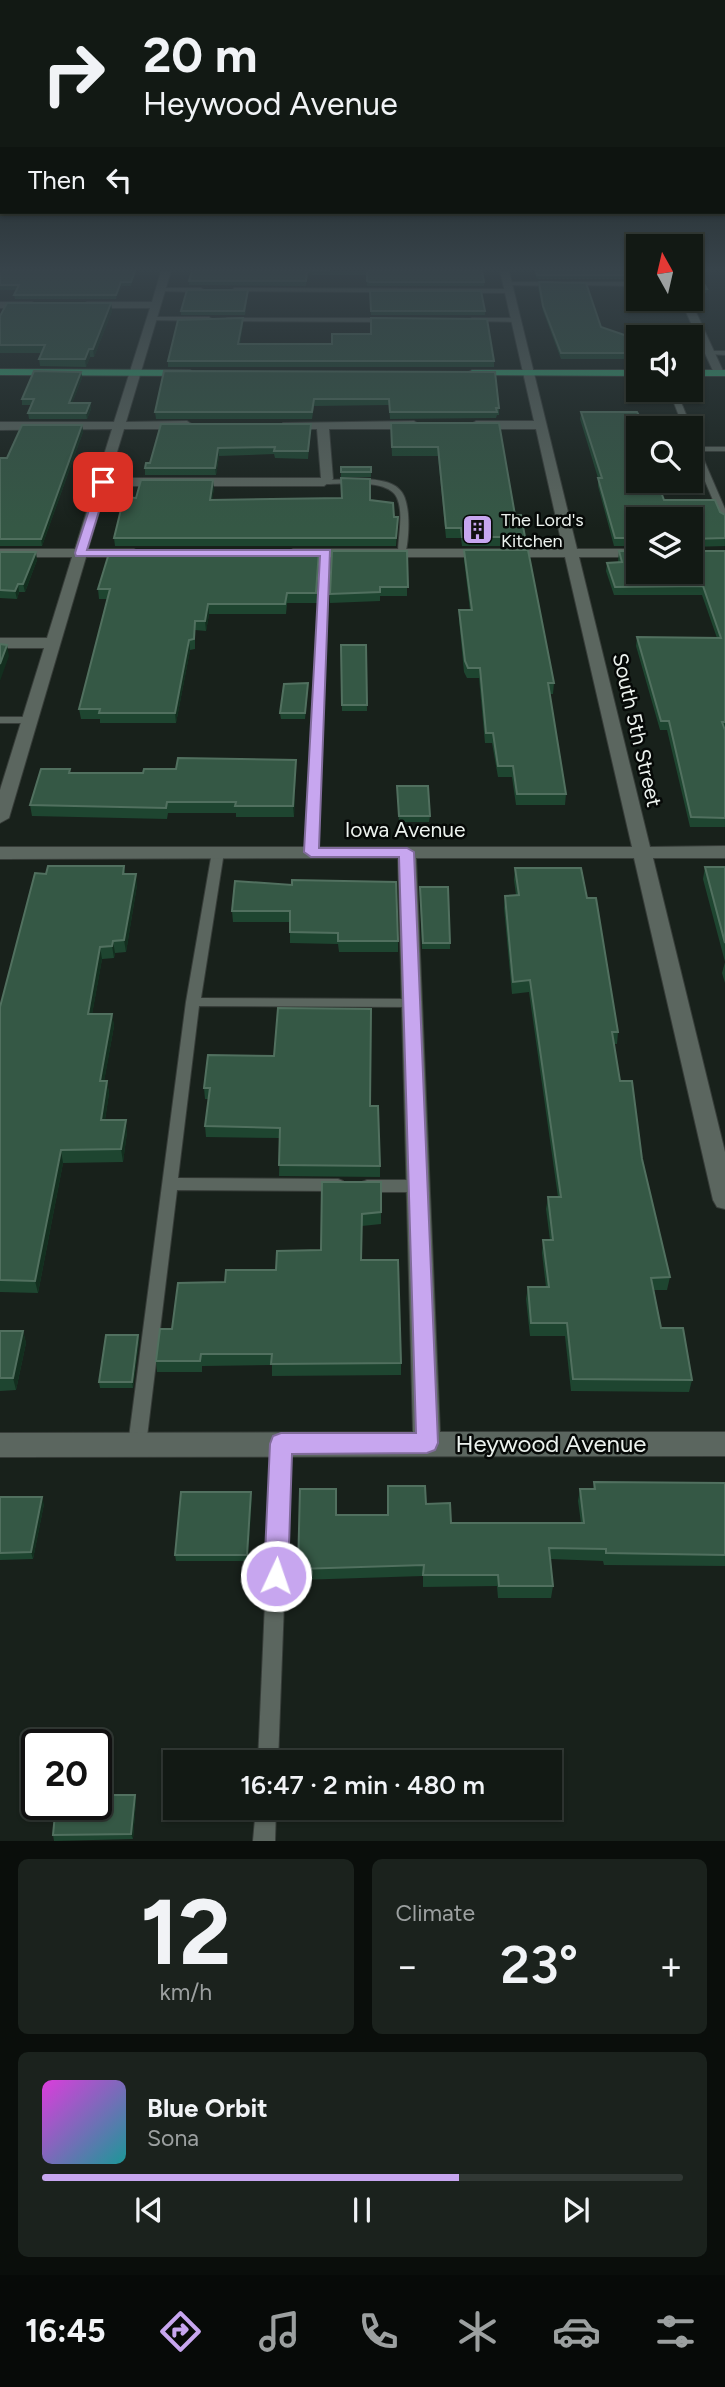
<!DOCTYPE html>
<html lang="en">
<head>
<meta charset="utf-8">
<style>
	body { margin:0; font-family:Figtree,sans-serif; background:#1b221d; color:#f1f3f6; height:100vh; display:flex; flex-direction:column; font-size:26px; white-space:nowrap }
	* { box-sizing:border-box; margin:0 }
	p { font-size:23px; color:#9ca0a0 }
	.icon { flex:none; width:38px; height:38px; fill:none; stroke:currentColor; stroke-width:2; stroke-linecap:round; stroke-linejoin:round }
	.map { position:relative; height:1841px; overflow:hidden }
	.panel { display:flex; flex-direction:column; gap:18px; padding:18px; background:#0a0e0b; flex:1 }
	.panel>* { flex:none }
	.hud { position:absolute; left:0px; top:0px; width:726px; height:214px; box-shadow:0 2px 5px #0004,0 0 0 2px #313834; background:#121914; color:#f1f3f6; overflow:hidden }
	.needle { width:46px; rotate:352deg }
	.controls { position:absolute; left:626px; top:234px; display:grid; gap:14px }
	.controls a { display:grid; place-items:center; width:77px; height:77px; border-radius:0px; background:#121914; box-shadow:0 2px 5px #0004,0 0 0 2px #313834; font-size:35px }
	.speed { position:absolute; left:21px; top:1729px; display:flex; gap:14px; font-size:35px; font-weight:700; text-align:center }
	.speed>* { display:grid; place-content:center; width:91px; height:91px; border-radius:50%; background:#121914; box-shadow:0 2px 5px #0004,0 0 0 2px #313834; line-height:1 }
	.speed .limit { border:4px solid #111; border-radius:10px; background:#fff; color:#111 }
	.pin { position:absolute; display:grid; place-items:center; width:60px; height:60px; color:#fff; margin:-30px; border-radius:14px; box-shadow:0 4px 10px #0006 }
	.me { position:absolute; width:77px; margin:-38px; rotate:3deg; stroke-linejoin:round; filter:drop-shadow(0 0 5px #0008) }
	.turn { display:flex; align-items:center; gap:24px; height:147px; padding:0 28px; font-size:32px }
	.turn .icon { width:91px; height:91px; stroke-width:2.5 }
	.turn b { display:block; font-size:49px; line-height:60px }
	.then { display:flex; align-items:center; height:66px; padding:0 28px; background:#0003; gap:14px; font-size:26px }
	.big { font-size:52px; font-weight:600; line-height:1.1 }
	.panel .widget { flex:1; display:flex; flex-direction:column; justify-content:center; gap:10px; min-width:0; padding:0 24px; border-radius:10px; background:#1b221d }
	.panel .dial { align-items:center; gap:0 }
	.dial b { font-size:91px; line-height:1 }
	.song { display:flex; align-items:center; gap:21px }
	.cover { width:84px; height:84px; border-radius:10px; background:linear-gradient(135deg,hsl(300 70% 55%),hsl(180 70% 35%)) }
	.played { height:7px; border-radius:4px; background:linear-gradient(90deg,#c7a6ef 65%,#313834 65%) }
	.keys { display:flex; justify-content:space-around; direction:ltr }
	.heat { display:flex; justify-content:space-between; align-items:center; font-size:38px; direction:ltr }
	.panel .tiles { flex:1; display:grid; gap:18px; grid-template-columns:1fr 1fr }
	.widget:last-child { grid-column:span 2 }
	.trip { position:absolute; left:163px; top:1750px; width:399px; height:70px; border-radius:0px; background:#121914; box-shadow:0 2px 5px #0004,0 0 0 2px #313834; font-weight:600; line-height:70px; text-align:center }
	.tab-bar { display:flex; height:112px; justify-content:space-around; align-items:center; background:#070a08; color:#9ca0a0 }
	.tab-bar .icon { width:49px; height:49px }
	.tab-bar .on { color:#c7a6ef }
	.tab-bar b { font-size:32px; color:#f1f3f6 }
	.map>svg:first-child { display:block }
</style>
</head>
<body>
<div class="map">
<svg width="725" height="1841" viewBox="0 0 725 1841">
	<rect width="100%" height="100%" fill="#18211b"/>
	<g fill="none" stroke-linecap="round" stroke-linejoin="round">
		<defs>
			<g id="service">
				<path d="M508,282H553L556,284L553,286L506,285Z"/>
				<path d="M572,282H639V286L570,285Z"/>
				<path d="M160,288H201L204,290L201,292L158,291Z"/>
				<path d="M234,288L510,289L513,291L510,293L232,291Z"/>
				<path d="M152,317H209L212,319L209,321L150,320L149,319Z"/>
				<path d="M227,318H387L390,320L387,322L225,321L224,320Z"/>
				<path d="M472,318H517L520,320L517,322L470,321L469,320Z"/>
				<path d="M710,351H725V355L708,354L707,353Z"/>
				<path d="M669,390H676L692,429L691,430L684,429Z"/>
				<path d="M691,436L695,438L698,447H725V451H700L725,509V522L721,519L691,448Z"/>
				<path d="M367,479C377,480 391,481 399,489C412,500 409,540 405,555L398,553C398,536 404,514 397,498C389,478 341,484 324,484L320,482L324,480Z"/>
				<path d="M326,550L330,553L317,852L311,856L305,852L322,553Z"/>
				<path d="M0,717H30L35,720L30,723H0Z"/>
				<path d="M218,848L224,852L201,998L412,999L419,1003L412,1007L199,1006L178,1178L338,1179L343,1181L345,1185L343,1189L338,1191L177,1190L146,1445L143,1451L137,1453L131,1451L128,1445L186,1002L212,852Z"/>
				<path d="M367,1180H418L423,1182L425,1186L423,1190L418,1192H367L362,1190L360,1186L362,1182Z"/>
				<path d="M281,1436L287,1438L290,1444L278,1762H258L272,1444L275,1438Z"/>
				<path d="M256,1808H276L275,1841H253Z"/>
			</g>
			<g id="minor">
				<path d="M161,271H171L126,422L187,421L193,425L187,429H124L109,478H321L317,429H287L283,427V423L414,421L420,425L414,429H329L333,479L324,486H107L88,549H134L141,553L134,557H86L9,818L0,823V790L44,648H0V638H47L72,557H0V549H75L112,429L0,430V422H114L150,308H87L82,305L87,302H152Z"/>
				<path d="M500,271H509L577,549H639V557H579L650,847L725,846V858H653L725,1152V1209L717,1207L713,1200L634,858H416L440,1432H725V1456L0,1457V1433L413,1432L398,858L0,859V847H632L565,557H293L286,553L293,549H563L536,429H476L470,425L476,421H534Z"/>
				<path d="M680,299H690L724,373L723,375L714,373Z"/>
				<path d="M0,302H32L37,305L32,308H0Z"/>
			</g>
			<g id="primary">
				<path d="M0,369L190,370L195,373L190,376L0,375Z"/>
				<path d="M472,370H639V376L468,375L467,373Z"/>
				<rect x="691" y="370" width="34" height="6"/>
			</g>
		</defs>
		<!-- service casing -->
		<use href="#service" stroke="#373d39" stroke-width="2"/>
		<!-- minor casing -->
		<use href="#minor" stroke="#373d39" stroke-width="2"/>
		<!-- primary casing -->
		<use href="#primary" stroke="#373d39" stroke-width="2"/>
		<!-- service -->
		<use href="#service" fill="#5b665f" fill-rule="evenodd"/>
		<!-- minor -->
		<use href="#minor" fill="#5b665f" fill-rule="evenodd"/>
		<!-- primary -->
		<use href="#primary" fill="#39a573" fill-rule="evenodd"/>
	</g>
	<!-- wall -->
	<g fill="#1e4530">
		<path d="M0,271H137L131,286H122L116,299H15L14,295L17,290H0Z"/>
		<path d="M192,271H482L484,282V286H367V275H312L307,277L306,286L189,285V281Z"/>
		<path d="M534,271H639V279H537Z"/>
		<path d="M691,271L707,289L706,293H691Z"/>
		<path d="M539,282L601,327L639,340V359H561L543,311L538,288Z"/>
		<path d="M370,291L485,311V315H371Z"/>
		<path d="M248,294L245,315H181V311Z"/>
		<path d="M111,303L112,311L94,357H90L86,367L40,366L39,359L41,353H0V316Z"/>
		<path d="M243,324L240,344L494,361V367H168V361Z"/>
		<path d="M164,371L499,408V415H497L496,418L390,419L389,405L314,406L312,419H156L155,412Z"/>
		<path d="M81,372L82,378L72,403H90L91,409L87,419H29L28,413L31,405H22V399Z"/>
		<path d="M581,412L639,429L664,500L720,512L725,515V546L691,547V520H639V546H614L598,486V478L580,419Z"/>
		<path d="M499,423L515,515L525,537V546H462L461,538H446L438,456H392L391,432Z"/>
		<path d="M311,424L308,459L275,458L274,454L219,456L216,475H145V468L150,463Z"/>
		<path d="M82,425L83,432L42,546H0V458H7Z"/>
		<path d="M691,443L694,451L693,459H691Z"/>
		<rect x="341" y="467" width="30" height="10"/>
		<path d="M214,488L212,500H370L394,517H398L396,546H115L114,538L136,498Z"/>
		<path d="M319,550L317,603H287L286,614H209L206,631L195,630V649L190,650L176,723H100V719H81L79,709L107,599H99L98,589Z"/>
		<path d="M464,550L554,683L553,694H550L566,794L565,805H516L512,777H498L492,743H485L479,678H467L464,672L459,620V610H470L464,560Z"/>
		<path d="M407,551V596H380V601L330,603V594Z"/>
		<path d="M619,551H725V827H690L667,730H660L636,646L637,637L717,638L702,595H614L606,571L607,563L618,562Z"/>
		<path d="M0,552L37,560L25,592H19L17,599L0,598Z"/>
		<path d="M341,645H366L367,711H342Z"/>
		<path d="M308,689L305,719H281L280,713Z"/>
		<path d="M296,760L294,817H236V813H168L167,819L32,816L30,805L70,773H143L176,769Z"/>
		<path d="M397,786L430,816L429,822H399Z"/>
		<path d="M124,866L125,874L137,885L126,952L115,953L114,958L102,959L92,1014H112L114,1026L104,1081H107L109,1093L105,1120L127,1132L123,1162L63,1163L38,1293L0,1292V1007L46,874Z"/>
		<path d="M705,867H725V983L722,973L725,962L703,879Z"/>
		<path d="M515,868L587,898L618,1032L617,1044H614L620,1081L642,1159L670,1277L667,1290H654L661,1328L692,1380L689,1392L571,1391L565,1336H530L526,1299L528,1287H546L542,1253L543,1240H550L546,1209L548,1197H558L529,992L512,994L504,908L505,896L516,895L514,880Z"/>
		<path d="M235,881L398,941V952H339L338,944L290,943V922H233L232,911Z"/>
		<path d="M420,893L450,943V949H422Z"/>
		<path d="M208,1055L370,1106L380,1166V1177L279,1176L280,1138L206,1137L205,1126L209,1099H205L204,1088Z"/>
		<path d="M381,1182V1224L362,1226L361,1260L401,1363V1375L272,1376V1365L202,1366V1372H157L156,1361L172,1329L225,1282L276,1270L321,1250Z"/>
		<path d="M0,1331H23L26,1343L16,1390L0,1391Z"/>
		<path d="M138,1335L139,1341L133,1388H100L99,1382Z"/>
		<path d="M594,1482L725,1483V1566L604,1565L603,1561L550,1559L553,1586L551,1598H498L497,1586L423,1587V1576L299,1580L298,1569L336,1515H388L426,1504L451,1523H581L578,1501L580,1489H593Z"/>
		<path d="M251,1492L248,1561H176L175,1555Z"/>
		<path d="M0,1497L44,1504L33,1559L0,1560Z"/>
		<path d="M135,1795L136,1800L133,1839L54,1841L53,1835Z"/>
	</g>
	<!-- shaded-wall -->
	<g fill="#132f1f">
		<path d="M135,271H137L131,286V282Z"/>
		<path d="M312,271V275L307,277L306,286L307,272Z"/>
		<path d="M121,282L122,286L116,299V295Z"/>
		<path d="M111,303L112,311L94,357L93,349Z"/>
		<path d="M243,318V324L239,350L238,344Z"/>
		<path d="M89,349L90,357L86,367L85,359Z"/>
		<path d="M81,372L82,378L70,409L69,403Z"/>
		<path d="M90,403L91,409L87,419L86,413Z"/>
		<path d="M82,425L83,432L42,546L41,539Z"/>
		<path d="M218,448L219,456L216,475L215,468Z"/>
		<path d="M213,480L214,488L211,509L210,500Z"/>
		<path d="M36,552L37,560L25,592L23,584Z"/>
		<path d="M18,584L19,592L17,599L15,591Z"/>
		<path d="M208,604L209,614L206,631L205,621Z"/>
		<path d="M189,640L190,650L176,723L175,713Z"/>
		<path d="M7,645L9,656L0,681V664Z"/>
		<path d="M296,760V771L294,817L293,806Z"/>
		<path d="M136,874L137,885L126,952L124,940Z"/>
		<path d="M113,941L115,953L114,958L112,946Z"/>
		<path d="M100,947L102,959L90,1026L88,1014Z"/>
		<path d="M112,1014L114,1026L102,1093L100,1081Z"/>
		<path d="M107,1081L109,1093L103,1133L101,1120Z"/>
		<path d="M126,1120L127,1132L123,1162L121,1149Z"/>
		<path d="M61,1150L63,1163L38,1293L35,1281Z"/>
		<path d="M23,1331L26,1343L16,1390L13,1378Z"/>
		<path d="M138,1335L139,1341L133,1388L132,1382Z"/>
		<path d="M251,1492L252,1499L248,1561L247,1555Z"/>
		<path d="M42,1497L44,1504L33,1559L31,1552Z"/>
		<path d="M135,1795L136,1800L133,1839L131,1834Z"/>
	</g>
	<!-- building -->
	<g fill="#355845" stroke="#51705f" stroke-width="2">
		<path d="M0,271H135L131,282H121L116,295H14L19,285H0Z"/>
		<path d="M192,271H330H312L307,272L306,281H189Z"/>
		<path d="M367,271H482L484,282H370L367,281Z"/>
		<path d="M536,271H639V275H537Z"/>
		<path d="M691,271H697L707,289H691Z"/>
		<path d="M539,282L586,283L601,327L639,340V353H561L543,306Z"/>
		<path d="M187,290H248L244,311H181Z"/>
		<path d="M370,291H481L485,311H371Z"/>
		<path d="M7,303H111L93,349H89L85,359H39L45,345H0V316Z"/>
		<path d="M243,318L238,344H332V334H371V318L487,319L494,361H168L178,320Z"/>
		<path d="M34,371L81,372L69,403H90L86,413H28L34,399H22Z"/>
		<path d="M164,371L495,372L499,408H496L497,412H390L389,399H314L312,412H155Z"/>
		<path d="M581,412H637L646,427H686L687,429H639V481H657L664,500H715L720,512L725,515V538L691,539V520H639V538H615L598,478H602Z"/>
		<path d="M391,423H499L515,515H521L525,537H462L461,528H446L438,447H392Z"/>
		<path d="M161,424H311L308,451H274L275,447L218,448L215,468H145L146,463H150Z"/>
		<path d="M22,425H82L41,539H0V458H7Z"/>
		<rect x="341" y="467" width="30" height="5"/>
		<path d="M341,478L370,479V500L393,503L394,517H398L396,538H114L124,497L136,498L141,480H213L210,500L342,498Z"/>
		<path d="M110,550H319L316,593H287L285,604H208L205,621H195L194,639L189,640L175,713H99L100,709H79L110,589H98Z"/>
		<path d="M464,550H528L554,683H548L566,794H517L513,766H498L493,733H486L480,668H468L465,661L459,610H472Z"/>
		<path d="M691,550L692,551H725V722H722L725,730V818L691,817L669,721H661L637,637L721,638L703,586L615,587L607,563L622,562L619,551H639V572H691Z"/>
		<path d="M332,551H407L408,587H380V592L330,594Z"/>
		<path d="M0,552H36L23,584H18L15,591L0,590Z"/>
		<path d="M0,644L7,645L0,664Z"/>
		<path d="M341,645H366L367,705H342Z"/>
		<path d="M308,683L305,713H280L284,684Z"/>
		<path d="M178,758L296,760L293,806H235L236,802H167L166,808L30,805L41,769H70L69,773H143L144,769H176Z"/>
		<path d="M397,786H428L430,816H399Z"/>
		<path d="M48,866H124L123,874H136L124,940L113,941L112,946L100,947L88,1014H112L100,1081H107L101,1120H126L121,1149L61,1150L35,1281L0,1280V1007L35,873L46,874Z"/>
		<path d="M705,867H725V943Z"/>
		<path d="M515,868H581L587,898H596L618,1032H612L620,1081H632L642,1159L670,1277L651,1278L661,1328H683L692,1380L573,1379L567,1323H531L528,1287H549L543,1240H553L548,1197H561L530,980L513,982L505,896L519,895Z"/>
		<path d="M292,880L396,882L398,941H338V933L290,932V911H232L235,881L292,885Z"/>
		<path d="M420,887H448L450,943H423Z"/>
		<path d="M278,1008L371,1009L370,1106H378L380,1166L279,1165L280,1128L205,1126L210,1088H204L208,1055L274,1056Z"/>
		<path d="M322,1182H381V1212L362,1214L361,1260H398L401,1363L271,1364L272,1354H201L200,1361H156L160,1329H172L178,1283L225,1282L226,1270H276L277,1251L321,1250Z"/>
		<path d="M0,1331H23L13,1378H0Z"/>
		<path d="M106,1335H138L132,1382H99Z"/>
		<path d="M594,1482L725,1483V1555L606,1553V1549L549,1548L553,1586H499L498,1575H423L424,1565L298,1569L300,1489H336V1515H388V1486H425L426,1504L450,1503L451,1523H584L580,1489H595Z"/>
		<path d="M181,1492H251L247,1555H175Z"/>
		<path d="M0,1497H42L31,1552L0,1553Z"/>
		<path d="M96,1795H135L131,1834L53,1835L56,1804H96Z"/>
	</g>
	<!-- sky -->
	<linearGradient id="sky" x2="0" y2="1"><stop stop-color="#0d120f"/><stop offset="0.51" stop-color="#37434a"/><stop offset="1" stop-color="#37434a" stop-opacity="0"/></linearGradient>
	<rect width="725" height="528" fill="url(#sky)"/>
	<!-- route -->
	<path fill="#c7a6ef" stroke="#816c9b" stroke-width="2" d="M103,479L108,482L87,550H330L319,848H407L414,852L438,1443L435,1450L427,1453L292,1454L288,1576L284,1585L276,1588L267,1585L264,1576L270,1444L273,1436L281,1433H416L399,857H311L304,852L320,556H76L75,553L98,482Z"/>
	<!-- icons -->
	<defs>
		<symbol id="building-square" viewBox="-11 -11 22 22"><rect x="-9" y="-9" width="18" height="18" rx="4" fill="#c7a6ef" stroke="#060907"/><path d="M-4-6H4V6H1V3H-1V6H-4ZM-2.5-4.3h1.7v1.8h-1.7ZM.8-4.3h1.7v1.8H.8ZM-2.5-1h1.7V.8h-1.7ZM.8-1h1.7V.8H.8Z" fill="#111"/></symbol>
	</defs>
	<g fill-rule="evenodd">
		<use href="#building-square" x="460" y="512" width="35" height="35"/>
	</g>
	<g text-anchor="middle" stroke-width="5" stroke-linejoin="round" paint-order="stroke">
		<!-- far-poi labels -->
		<g font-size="18" fill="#ecf2ee" stroke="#060907" text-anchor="start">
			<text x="501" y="526">The Lord's<tspan x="501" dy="21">Kitchen</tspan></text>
		</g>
		<!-- street labels -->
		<g font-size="21" fill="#ecf2ee" stroke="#060907">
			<text transform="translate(637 730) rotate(77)" y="7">South 5th Street</text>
			<text x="405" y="837">Iowa Avenue</text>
		</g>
		<!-- near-street labels -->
		<g font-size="24" fill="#ecf2ee" stroke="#060907">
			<text x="551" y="1452">Heywood Avenue</text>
		</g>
	</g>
</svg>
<div class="controls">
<a><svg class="needle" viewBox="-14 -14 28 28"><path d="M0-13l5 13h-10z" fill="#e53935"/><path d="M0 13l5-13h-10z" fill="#9ca0a0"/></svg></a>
<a><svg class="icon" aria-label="sound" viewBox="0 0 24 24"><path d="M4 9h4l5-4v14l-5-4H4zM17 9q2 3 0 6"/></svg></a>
<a><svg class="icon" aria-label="search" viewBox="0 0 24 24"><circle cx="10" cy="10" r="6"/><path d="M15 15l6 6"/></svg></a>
<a><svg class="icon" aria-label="layers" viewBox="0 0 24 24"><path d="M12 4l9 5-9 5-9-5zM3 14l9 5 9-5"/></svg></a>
</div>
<div class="speed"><div class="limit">20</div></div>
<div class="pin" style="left:103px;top:482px;background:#d93025"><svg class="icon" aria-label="arrive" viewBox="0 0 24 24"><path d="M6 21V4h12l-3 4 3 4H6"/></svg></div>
<svg class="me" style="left:276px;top:1576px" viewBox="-20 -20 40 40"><circle r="17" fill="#c7a6ef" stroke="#fff" stroke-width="3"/><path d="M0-11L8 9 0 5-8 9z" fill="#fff"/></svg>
<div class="trip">16:47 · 2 min · 480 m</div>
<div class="hud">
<div class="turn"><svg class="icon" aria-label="right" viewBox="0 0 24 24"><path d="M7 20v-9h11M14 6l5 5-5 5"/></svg><div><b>20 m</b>Heywood Avenue</div></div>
<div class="then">Then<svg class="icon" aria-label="left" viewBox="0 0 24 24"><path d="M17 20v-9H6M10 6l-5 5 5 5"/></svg></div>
</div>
</div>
<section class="panel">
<div class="tiles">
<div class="widget dial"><b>12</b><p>km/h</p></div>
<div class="widget"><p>Climate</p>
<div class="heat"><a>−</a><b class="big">23°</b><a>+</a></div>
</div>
<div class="widget">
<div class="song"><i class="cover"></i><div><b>Blue Orbit</b><p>Sona</p></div></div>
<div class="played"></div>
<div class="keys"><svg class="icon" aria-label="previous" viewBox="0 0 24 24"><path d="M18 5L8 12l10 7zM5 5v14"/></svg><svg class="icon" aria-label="pause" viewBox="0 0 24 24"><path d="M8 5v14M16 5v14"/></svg><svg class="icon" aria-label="next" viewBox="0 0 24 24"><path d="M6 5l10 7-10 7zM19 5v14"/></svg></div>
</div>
</div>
</section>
<nav class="tab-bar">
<b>16:45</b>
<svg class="icon on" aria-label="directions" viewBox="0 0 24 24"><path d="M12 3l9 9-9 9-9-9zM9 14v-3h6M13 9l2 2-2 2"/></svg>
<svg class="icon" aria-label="music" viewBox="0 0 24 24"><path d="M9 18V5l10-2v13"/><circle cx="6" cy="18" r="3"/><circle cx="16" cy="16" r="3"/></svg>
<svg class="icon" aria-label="phone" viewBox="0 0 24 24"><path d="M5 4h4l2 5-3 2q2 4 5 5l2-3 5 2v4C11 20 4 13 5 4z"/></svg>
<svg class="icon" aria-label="climate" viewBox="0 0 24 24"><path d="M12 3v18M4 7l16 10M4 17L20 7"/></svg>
<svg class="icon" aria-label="car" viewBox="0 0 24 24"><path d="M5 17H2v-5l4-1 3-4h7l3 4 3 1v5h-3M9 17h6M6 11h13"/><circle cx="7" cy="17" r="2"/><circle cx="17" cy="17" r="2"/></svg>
<svg class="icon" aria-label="filters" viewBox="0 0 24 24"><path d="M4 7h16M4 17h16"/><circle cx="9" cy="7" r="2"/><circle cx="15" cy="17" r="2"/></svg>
</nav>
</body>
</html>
